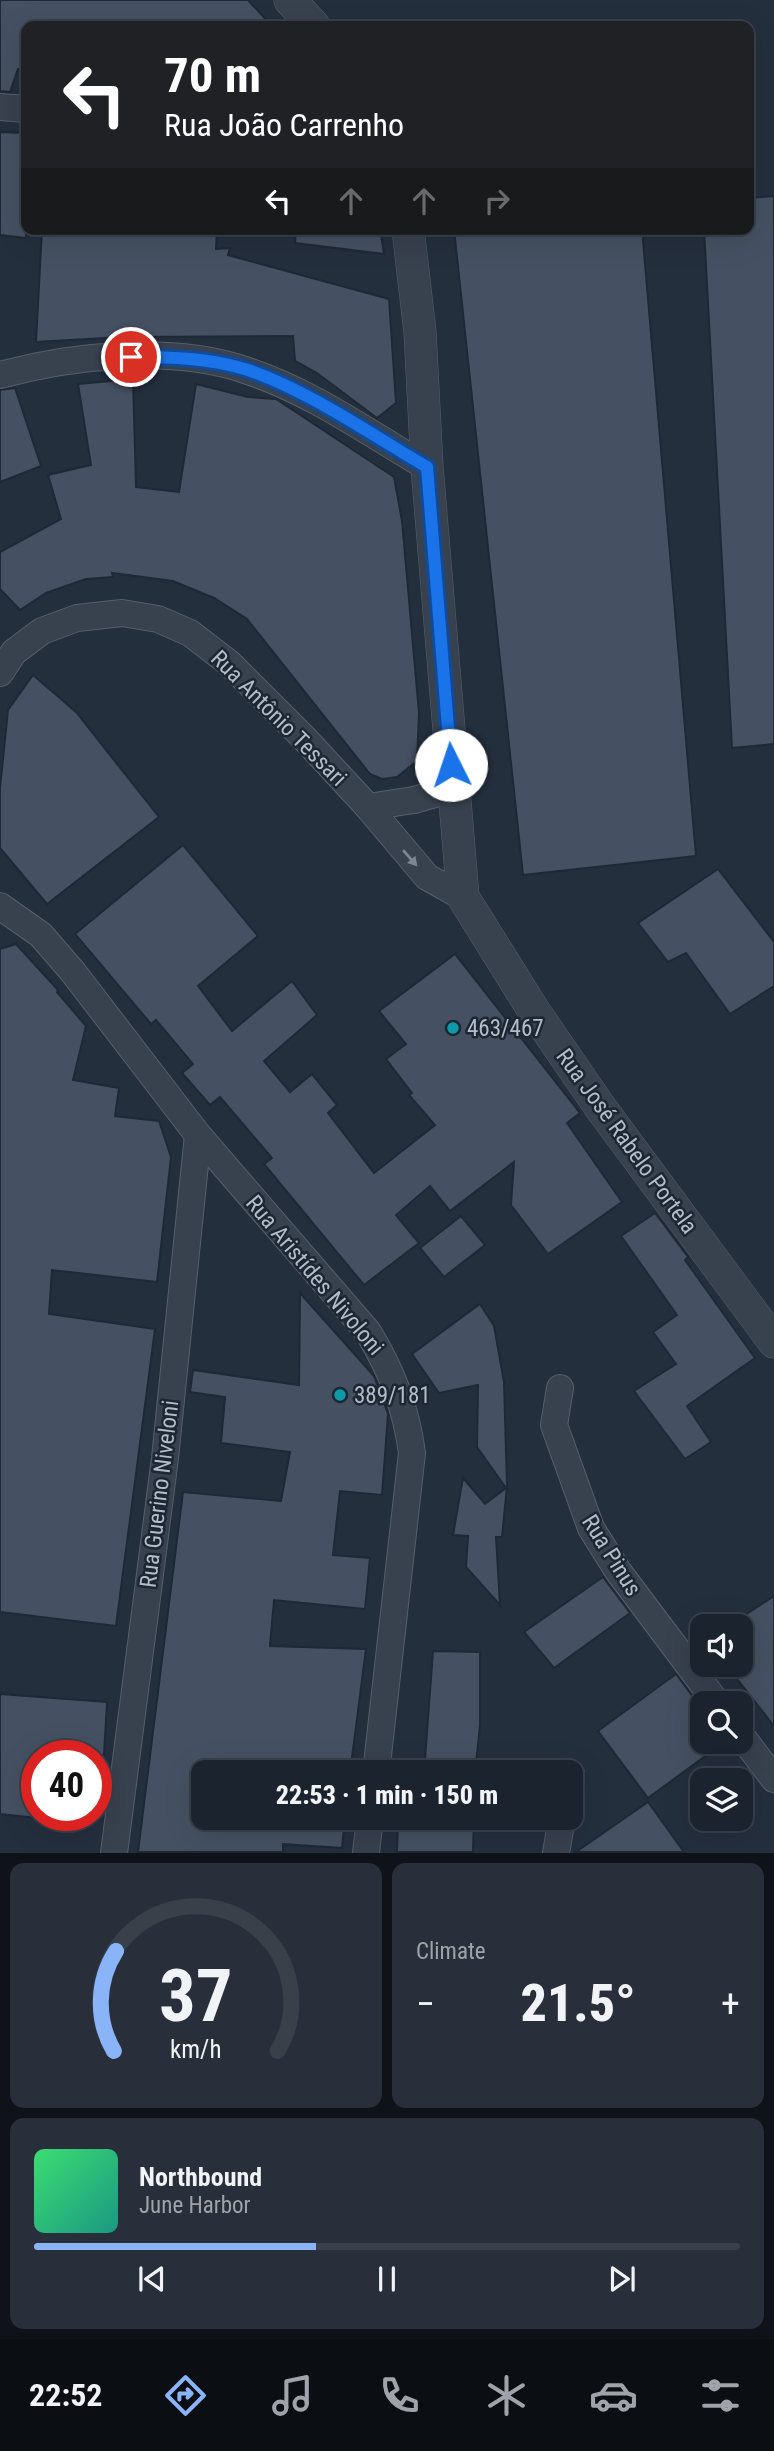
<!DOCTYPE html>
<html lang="en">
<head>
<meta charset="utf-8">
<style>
	body { margin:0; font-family:"Roboto Condensed",sans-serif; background:#282f3a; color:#f1f3f6; height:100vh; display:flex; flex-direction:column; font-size:26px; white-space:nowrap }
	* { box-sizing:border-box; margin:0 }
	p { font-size:23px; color:#a0a4aa }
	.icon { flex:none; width:38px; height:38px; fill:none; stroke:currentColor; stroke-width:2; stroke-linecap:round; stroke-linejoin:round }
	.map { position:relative; height:1853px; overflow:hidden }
	.sheet { display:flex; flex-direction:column; gap:10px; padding:10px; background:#0f1319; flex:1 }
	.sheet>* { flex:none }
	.banner { position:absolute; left:21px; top:21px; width:733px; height:214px; border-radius:14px; box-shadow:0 7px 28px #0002,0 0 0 2px #39404a; background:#202124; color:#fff; overflow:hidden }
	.buttons { position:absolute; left:690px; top:1614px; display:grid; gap:14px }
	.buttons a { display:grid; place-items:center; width:63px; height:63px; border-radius:14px; background:#1b232e; box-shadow:0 7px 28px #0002,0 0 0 2px #39404a; font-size:35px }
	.speed { position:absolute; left:21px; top:1740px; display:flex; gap:14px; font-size:35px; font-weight:700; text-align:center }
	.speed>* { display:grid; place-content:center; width:91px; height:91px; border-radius:50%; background:#1b232e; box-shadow:0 7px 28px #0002,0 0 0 2px #39404a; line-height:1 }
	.speed .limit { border:10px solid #d22; background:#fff; color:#111 }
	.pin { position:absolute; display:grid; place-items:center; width:60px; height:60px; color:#fff; margin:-30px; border:4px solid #fff; border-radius:50%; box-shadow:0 2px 7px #0007 }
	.me { position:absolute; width:77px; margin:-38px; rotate:356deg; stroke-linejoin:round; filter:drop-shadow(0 0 5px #0008) }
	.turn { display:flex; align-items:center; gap:24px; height:147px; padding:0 28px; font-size:32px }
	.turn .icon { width:91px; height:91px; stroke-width:2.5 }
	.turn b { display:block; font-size:49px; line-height:60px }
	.lanes { display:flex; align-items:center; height:66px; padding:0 28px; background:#0003; justify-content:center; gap:35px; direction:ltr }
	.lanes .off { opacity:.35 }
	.big { font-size:52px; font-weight:800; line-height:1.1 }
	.sheet .widget { flex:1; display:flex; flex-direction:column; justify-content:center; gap:10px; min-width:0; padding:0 24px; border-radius:14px; background:#282f3a }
	.sheet .dial { align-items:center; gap:0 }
	.dial svg { height:182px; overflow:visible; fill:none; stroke:#39404a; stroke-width:7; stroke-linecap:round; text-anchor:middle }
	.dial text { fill:#f1f3f6; stroke:none }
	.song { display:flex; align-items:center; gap:21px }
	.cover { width:84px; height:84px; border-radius:10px; background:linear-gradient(135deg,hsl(140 70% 55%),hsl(170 70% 35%)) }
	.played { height:7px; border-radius:4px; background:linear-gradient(90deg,#8ab4f8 40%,#39404a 40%) }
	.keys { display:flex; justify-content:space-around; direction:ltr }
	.heat { display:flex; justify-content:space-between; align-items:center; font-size:38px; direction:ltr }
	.sheet .tiles { flex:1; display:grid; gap:10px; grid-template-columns:1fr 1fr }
	.widget:last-child { grid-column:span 2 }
	.trip { position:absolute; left:191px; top:1760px; width:392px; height:70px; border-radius:14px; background:#1b232e; box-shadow:0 7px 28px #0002,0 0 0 2px #39404a; font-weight:800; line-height:70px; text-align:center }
	.menu { display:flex; height:112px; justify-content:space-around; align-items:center; background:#0b0e12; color:#a0a4aa }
	.menu .icon { width:49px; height:49px }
	.menu .selected { color:#8ab4f8 }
	.menu b { font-size:32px; color:#f1f3f6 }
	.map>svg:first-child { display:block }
</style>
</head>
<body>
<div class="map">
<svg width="774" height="1853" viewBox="0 0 774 1853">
	<rect width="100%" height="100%" fill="#242f3e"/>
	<!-- building -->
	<g fill="#455162" stroke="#1f2835" stroke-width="2">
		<path d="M0,0H248L272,26H26V69H18L10,92L0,91Z"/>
		<path d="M0,132L26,133V238L0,235Z"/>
		<path d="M774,196V744L732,748L704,229H749V198Z"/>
		<path d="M42,229H217L216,249L230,248L228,255L389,299L396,403L377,418L317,373L295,361L293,336L122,337L36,342Z"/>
		<path d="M296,229H380L384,254L295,243Z"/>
		<path d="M454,229H642L696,856L523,875Z"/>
		<path d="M133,379L136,487L179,492L196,384L248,397L276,399L394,477L402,521L419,713L417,761L397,777L382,779L370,774L247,619L214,598L173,581L112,573L113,577L86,579L46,593L20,610L0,589V552L61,519L48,475L91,465L78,384Z"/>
		<path d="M15,388L41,466L0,482V390Z"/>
		<path d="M33,675L76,712L159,817L47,904L0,848V788L8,710Z"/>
		<path d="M183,845L258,936L198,986L232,1031L292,981L317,1015L264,1061L290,1092L312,1074L337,1105L328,1113L374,1173L435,1125L409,1095L412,1093L386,1059L406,1044L379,1011L455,954L580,1113L567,1123L622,1202L548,1254L511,1205L514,1162L450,1211L430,1186L396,1215L419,1243L364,1285L264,1164L272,1158L220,1097L210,1105L182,1073L193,1064L156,1020L151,1024L75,934Z"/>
		<path d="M718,869L774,942V986L730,1014L686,953L668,962L638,923Z"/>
		<path d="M16,944L58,990L57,992L86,1026L73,1080L119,1088L115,1116L159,1121L171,1157L157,1282L52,1270L49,1314L155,1329L116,1626L0,1612V949Z"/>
		<path d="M655,1213L688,1257L685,1260L755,1358L687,1406L711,1442L685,1459L634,1391L676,1364L653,1332L677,1315L621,1236Z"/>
		<path d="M461,1216L485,1245L444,1277L420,1248Z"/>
		<path d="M300,1293L374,1376L388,1414L382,1495L340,1491L333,1555L370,1558L365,1609L274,1600L270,1646L366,1649L350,1773H203V1818H345L342,1848L283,1844V1852H138L183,1492L281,1501L290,1452L221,1443L225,1397L190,1392L193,1370L299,1385Z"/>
		<path d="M480,1304L494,1326L504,1382L507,1486L502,1537H496L500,1605L466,1567L468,1536L453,1535L463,1478L485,1504L506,1488L477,1447L478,1385L439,1393L412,1354Z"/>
		<path d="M603,1577L630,1613L554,1668L524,1632Z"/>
		<path d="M774,1596V1726L734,1675L729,1678L718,1664H740V1626H728Z"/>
		<path d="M433,1651L480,1652V1725L475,1773H424Z"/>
		<path d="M676,1674L702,1709V1741H726L648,1798L598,1731Z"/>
		<path d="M0,1694L107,1702L104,1755H37V1818L0,1814Z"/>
		<path d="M648,1802L684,1852H576Z"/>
		<path d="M398,1818H474L473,1852H397Z"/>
	</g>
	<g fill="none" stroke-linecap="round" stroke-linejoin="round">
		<defs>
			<g id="minor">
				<path d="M0,107L26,109"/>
				<path d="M0,375C74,355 174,345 248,371C312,392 370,434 427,467"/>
				<path d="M0,673L14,652L42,631L77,618L122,613L158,619L190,633L229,663L305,739L368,807L427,877L463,897"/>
				<path d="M368,807L414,800L452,789"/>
				<path d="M0,906L41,935L73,972L198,1135L368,1332C392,1371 406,1408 412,1453L376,1773"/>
				<path d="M560,1388L554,1425L591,1528L618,1571L717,1703"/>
				<path d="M740,1734L774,1779"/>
				<path d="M570,1774H571"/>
				<path d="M114,1853L165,1458L198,1135"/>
				<path d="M366,1853L370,1818"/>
				<path d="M556,1853L562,1818"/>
			</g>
			<g id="tertiary">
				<path d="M290,0L314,26"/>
				<path d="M408,229L420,332L427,467L463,897L534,1011L600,1107L774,1342"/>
			</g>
		</defs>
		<!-- minor casing -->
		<use href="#minor" stroke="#565f6c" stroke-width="28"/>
		<!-- tertiary casing -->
		<use href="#tertiary" stroke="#565f6c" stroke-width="33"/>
		<!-- minor -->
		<use href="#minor" stroke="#38414e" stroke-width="26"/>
		<!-- tertiary -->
		<use href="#tertiary" stroke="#38414e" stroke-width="32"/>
	</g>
	<!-- one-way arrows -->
	<defs><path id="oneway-solid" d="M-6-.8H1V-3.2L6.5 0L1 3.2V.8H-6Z" transform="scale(1.75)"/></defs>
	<use fill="#7c8592" href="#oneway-solid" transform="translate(410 858) rotate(49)"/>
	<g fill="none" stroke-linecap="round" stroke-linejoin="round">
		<defs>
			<path id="route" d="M131,357C170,357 211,358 248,370C311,392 370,434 427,467L451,765"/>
		</defs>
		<!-- route casing -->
		<use href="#route" stroke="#114b97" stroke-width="18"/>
		<!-- route -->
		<use href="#route" stroke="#1a73e8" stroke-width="12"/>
	</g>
	<!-- markers -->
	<g fill="#0f9aa8" stroke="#1d2633" stroke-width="2.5">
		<circle cx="453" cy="1028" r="7"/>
		<circle cx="340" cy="1395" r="7"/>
	</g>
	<g text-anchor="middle" stroke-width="5" stroke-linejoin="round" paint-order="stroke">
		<!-- street labels -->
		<g font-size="23" fill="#b4bcc9" stroke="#1d2633">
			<text transform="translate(279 718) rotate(45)" y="8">Rua Antônio Tessari</text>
			<text transform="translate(627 1141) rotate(54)" y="8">Rua José Rabelo Portela</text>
			<text transform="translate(315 1275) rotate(50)" y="8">Rua Aristídes Nivoloni</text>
			<text transform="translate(159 1494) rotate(-83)" y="8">Rua Guerino Niveloni</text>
			<text transform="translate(612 1555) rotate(58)" y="8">Rua Pinus</text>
		</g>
		<!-- poi labels -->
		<g font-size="23" fill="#b4bcc9" stroke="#1d2633" text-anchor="start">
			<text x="467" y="1036">463/467</text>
			<text x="354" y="1403">389/181</text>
		</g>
	</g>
</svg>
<div class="buttons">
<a><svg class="icon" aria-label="sound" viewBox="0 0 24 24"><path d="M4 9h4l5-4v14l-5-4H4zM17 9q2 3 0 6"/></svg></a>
<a><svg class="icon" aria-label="search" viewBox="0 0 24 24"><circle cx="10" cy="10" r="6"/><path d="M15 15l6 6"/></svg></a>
<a><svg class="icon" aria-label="layers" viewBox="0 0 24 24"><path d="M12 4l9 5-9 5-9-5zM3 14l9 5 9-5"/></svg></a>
</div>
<div class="speed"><div class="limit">40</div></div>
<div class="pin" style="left:131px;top:357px;background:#d93025"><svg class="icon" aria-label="arrive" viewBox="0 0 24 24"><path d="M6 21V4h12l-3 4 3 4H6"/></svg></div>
<svg class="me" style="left:451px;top:765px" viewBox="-20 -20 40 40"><circle r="19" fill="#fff"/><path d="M0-13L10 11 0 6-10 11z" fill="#1a73e8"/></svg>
<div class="trip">22:53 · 1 min · 150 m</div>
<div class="banner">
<div class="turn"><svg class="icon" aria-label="left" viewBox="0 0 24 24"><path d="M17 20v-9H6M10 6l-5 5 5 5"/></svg><div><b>70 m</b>Rua João Carrenho</div></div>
<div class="lanes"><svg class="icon" aria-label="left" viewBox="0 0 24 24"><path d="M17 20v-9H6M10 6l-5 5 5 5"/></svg><svg class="icon off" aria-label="ahead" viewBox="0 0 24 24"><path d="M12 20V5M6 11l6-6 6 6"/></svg><svg class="icon off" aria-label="ahead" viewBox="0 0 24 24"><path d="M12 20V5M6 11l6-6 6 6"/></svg><svg class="icon off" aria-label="right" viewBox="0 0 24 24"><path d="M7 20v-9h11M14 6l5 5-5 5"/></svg></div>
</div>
</div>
<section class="sheet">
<div class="tiles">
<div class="widget dial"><svg viewBox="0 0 100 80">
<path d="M14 69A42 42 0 1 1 86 69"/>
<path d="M14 69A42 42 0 0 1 15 25" stroke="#8ab4f8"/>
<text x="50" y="56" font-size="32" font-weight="700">37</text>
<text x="50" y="72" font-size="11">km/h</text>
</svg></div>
<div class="widget"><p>Climate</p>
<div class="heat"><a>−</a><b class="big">21.5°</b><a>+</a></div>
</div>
<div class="widget">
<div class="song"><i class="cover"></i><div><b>Northbound</b><p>June Harbor</p></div></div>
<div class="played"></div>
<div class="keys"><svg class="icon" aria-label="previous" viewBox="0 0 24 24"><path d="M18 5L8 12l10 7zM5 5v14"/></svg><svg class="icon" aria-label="pause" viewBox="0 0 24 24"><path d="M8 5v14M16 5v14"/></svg><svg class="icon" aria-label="next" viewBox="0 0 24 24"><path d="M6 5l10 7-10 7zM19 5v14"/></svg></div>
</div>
</div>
</section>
<nav class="menu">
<b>22:52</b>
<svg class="icon selected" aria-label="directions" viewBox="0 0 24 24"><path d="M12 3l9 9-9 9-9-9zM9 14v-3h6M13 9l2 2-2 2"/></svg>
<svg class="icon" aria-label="music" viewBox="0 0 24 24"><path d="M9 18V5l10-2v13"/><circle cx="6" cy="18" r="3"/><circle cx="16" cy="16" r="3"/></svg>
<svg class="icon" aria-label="phone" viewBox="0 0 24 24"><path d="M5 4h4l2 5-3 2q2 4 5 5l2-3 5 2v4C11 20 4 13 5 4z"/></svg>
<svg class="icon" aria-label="climate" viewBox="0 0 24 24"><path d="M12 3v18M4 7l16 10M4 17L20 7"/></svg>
<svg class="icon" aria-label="car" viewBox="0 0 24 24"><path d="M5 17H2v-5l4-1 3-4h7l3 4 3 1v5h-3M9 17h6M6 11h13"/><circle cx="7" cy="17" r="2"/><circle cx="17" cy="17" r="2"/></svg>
<svg class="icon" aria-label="filters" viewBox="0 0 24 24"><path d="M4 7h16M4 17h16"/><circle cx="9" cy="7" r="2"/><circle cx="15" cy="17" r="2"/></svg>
</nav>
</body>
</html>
